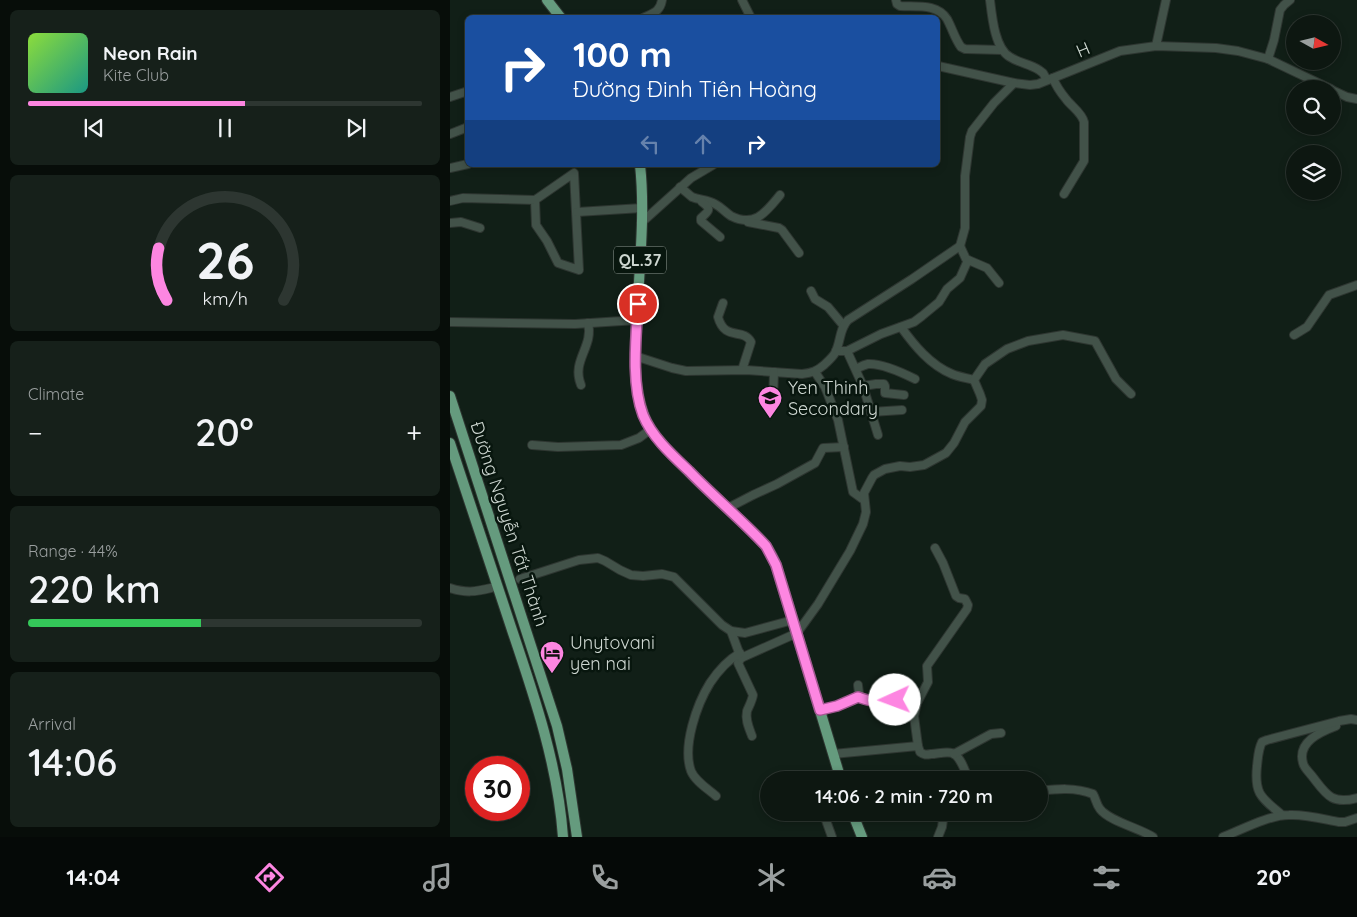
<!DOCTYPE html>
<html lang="en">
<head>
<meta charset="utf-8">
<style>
	body { margin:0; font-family:Quicksand,sans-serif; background:#16201a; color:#f1f3f6; height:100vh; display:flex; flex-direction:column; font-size:19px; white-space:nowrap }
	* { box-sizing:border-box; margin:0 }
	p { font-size:16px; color:#9a9f9f }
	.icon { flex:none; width:28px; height:28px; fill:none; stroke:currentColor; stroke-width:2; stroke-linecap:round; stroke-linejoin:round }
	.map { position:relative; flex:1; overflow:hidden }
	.panel { display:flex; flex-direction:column; gap:10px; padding:10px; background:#070d09; width:450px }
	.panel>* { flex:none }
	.guide { position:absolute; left:15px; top:15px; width:475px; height:152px; border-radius:8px; box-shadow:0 2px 8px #0003,0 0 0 1px #2d3631; background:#1a4fa0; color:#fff; overflow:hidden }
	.needle { width:32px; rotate:98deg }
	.fabs { position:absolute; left:836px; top:15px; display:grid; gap:10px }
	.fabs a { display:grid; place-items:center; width:55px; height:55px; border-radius:50%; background:#0d1711; box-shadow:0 2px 8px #0003,0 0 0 1px #2d3631; font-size:25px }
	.speed { position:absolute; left:15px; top:756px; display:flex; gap:10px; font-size:25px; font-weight:700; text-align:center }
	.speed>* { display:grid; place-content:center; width:65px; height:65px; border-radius:50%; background:#0d1711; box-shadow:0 2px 8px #0003,0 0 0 1px #2d3631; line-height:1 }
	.speed .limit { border:8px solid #d22; background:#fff; color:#111 }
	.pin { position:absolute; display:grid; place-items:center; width:42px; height:42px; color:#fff; margin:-21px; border:2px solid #fff; border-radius:50%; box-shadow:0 1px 5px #0007 }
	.me { position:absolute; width:55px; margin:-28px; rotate:268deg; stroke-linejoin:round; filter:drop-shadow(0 0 4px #0008) }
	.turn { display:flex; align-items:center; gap:18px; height:105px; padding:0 25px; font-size:22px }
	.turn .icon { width:65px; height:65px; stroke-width:2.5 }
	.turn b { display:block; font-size:35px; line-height:42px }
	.lanes { display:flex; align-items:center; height:48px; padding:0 25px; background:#0003; justify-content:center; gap:25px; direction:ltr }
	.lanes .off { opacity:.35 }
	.big { font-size:38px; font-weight:600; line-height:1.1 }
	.panel .widget { flex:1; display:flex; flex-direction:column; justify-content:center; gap:8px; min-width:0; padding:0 18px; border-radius:8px; background:#16201a }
	.panel .dial { align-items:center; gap:0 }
	.dial svg { height:130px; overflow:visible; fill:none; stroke:#2d3631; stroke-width:7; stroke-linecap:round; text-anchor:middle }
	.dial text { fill:#f1f3f6; stroke:none }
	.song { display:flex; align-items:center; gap:15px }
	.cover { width:60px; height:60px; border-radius:8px; background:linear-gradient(135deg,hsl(90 70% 55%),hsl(170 70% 35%)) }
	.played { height:5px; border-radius:2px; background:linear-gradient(90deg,#fd86e1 55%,#2d3631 55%) }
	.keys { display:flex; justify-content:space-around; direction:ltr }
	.heat { display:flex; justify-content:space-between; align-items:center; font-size:28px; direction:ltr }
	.charge { height:8px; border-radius:4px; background:linear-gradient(90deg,#34c759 44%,#2d3631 0) }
	.trip { position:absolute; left:310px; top:771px; width:288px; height:50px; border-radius:25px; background:#0d1711; box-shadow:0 2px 8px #0003,0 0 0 1px #2d3631; font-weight:600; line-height:50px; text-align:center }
	.dock { display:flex; height:80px; justify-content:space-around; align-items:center; background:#050907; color:#9a9f9f }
	.dock .icon { width:35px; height:35px }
	.dock .active { color:#fd86e1 }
	.dock b { font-size:22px; color:#f1f3f6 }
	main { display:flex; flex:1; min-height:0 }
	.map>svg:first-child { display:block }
</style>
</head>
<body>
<main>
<section class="panel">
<div class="widget">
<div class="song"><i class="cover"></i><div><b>Neon Rain</b><p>Kite Club</p></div></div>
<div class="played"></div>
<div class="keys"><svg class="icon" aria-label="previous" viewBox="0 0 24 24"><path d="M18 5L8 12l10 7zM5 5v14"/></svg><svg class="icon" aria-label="pause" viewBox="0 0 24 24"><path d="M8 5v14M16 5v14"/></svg><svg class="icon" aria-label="next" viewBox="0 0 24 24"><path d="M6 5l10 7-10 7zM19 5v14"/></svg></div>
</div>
<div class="widget dial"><svg viewBox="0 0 100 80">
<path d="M14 69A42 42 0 1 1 86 69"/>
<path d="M14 69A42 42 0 0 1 9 37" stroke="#fd86e1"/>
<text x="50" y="56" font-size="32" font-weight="700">26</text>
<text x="50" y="72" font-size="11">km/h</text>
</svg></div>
<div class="widget"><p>Climate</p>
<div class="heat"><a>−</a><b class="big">20°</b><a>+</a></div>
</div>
<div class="widget"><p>Range · 44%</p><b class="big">220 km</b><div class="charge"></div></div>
<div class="widget"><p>Arrival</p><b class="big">14:06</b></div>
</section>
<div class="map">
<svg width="907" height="837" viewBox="0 0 907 837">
	<rect width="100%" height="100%" fill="#111f17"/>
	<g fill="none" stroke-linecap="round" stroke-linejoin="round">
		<defs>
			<g id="minor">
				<path d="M292,0L301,18"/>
				<path d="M446,0L447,4L450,6C466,7 487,3 497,19C502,28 505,39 511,47L515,49L552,50"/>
				<path d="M540,0C542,17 545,49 560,57C569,63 580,64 589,70L593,73L597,80"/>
				<path d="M193,18C203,13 210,12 212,0"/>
				<path d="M706,46L716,0"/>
				<path d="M818,59L824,40L830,10L834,5L840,0"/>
				<path d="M488,66L564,83L580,85L588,84L618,72L670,51L706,46L766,48L788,51L818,59L881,89"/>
				<path d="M603,78C606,86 611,93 616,99C622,107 632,113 634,122V161L614,194"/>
				<path d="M882,90L897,97L907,99"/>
				<path d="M0,97L18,91"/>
				<path d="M0,134L18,127"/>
				<path d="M0,168L18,164"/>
				<path d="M230,187C234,190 238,194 242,197C250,200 258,200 265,204C271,207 275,212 281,216C305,228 316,212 330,195"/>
				<path d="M0,201L13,198L85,200L124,173L129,270L108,263L97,241L86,225L85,200"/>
				<path d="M252,202C262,209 259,211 251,218V221L270,237"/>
				<path d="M127,212L192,208"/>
				<path d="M298,222L329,228L332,230L349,253"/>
				<path d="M0,223L11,222L30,228"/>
				<path d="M191,223L241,178L263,165"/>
				<path d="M510,246L516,259L537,268L549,283"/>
				<path d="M361,291L365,299L378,307L393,325"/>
				<path d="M273,303L268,317C275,342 293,327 301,342L292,370"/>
				<path d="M0,322L125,324L187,320"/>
				<path d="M451,327C464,345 480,365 502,374C509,377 517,378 524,380"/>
				<path d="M844,335L857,327L879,295L907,285"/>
				<path d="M386,351H397L431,334L464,322L472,316L489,302L497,289L510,278L518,260"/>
				<path d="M397,351L413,386L428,435"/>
				<path d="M185,356L222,368L236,371L296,370L352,374C362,373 367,371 374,365C378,361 382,358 385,353C391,342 389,329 398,320L462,279L510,246L515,228V176L520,137L522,131L544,103L564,83"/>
				<path d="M406,369C410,367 413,365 418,364C432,363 453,373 465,379"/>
				<path d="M365,372L375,387L388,420L403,492L414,500"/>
				<path d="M131,385C121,360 144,347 138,323"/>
				<path d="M413,386L426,384H434L435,386V393L454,395"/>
				<path d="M323,400L324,372"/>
				<path d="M421,412L452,410"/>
				<path d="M82,445L108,447L171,445L189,438L201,429"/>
				<path d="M278,508L303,495L327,484L365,463L373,448L394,447"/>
				<path d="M485,548L493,563L506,596L509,598L515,599L518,605L517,609L477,666L478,682L467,703L464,716L468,746L470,752C474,755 476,755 481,754C487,754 496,751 502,753C511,756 515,772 519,780"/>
				<path d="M70,579L129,560L148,558L155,561L170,570L181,575L193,576L212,574L224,577L272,625L281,631L295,633L343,620"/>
				<path d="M0,588C16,593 25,592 41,588"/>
				<path d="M281,631L291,658L288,663L303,695C302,701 299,706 297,711C295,720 299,728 302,736"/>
				<path d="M291,658L347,633L368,604L400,551L413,524L416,512L414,493L422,478L424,475L435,469L450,466L460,467L474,465L496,453L504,443L515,422L531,406L532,400L530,394L524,380L535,364L557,349L578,341L613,335L645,341L666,379L681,394"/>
				<path d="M408,697C422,702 429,701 443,699L446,701L447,706"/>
				<path d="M370,710C377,709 405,702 408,697C410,693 408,688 408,685"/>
				<path d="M886,726C870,732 847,742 853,763C854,768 859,772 862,776C876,794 881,805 907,798"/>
				<path d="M383,754L468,746"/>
				<path d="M504,754L541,734L551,733"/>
				<path d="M589,791C607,789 625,787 643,794C646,799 646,804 650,809C659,821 689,828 703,837"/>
				<path d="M266,796C258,789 245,781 241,771C232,746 247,704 260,683C268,671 278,660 290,653"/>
				<path d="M373,812L382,837"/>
				<path d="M832,815C812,798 804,795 807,766C808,758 808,750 812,742L817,740L889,721L901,719L907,720"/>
				<path d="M488,837L492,827L494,812"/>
				<path d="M773,837C791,830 819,815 839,815C855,814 873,819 889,822H895L907,818"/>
			</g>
			<g id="major">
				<path d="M97,0L111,18"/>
				<path d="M190,165C195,210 190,257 188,301C186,341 179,392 200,428C210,444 224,457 238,471C261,494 286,516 309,538C317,546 322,555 326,565L391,780"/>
				<path d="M0,396L107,726L117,769L127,837"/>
				<path d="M0,443C20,504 41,566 61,627C84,695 108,765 113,837"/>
				<path d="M402,812L412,837"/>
			</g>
		</defs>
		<!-- minor casing -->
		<use href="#minor" stroke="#2e3631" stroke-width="10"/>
		<!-- major casing -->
		<use href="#major" stroke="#2e3631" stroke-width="12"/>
		<!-- minor -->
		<use href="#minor" stroke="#425249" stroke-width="8"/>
		<!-- major -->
		<use href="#major" stroke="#659b7e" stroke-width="10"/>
	</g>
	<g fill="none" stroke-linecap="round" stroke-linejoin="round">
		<defs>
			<path id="route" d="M188,304C186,338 181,383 193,415C202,437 222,455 239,471C264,497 292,520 316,546L326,565L370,710L387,706L408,697C414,699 421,702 428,701C434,701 439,699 445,700"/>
		</defs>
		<!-- route casing -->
		<use href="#route" stroke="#a45792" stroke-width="12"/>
		<!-- route -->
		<use href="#route" stroke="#fd86e1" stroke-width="9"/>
	</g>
	<!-- icons -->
	<defs>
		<symbol id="school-pin" viewBox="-11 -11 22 30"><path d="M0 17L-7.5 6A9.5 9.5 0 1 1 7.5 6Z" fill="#fd86e1" stroke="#08160e"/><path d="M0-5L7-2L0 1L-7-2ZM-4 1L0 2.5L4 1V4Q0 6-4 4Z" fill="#111"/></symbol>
		<symbol id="hotel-pin" viewBox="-11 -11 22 30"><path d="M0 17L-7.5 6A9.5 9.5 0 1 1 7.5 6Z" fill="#fd86e1" stroke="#08160e"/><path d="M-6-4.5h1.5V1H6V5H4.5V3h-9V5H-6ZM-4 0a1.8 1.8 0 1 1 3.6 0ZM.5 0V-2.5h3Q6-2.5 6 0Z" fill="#111"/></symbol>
	</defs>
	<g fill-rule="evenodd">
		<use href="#school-pin" x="306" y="384" width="28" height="38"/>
		<use href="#hotel-pin" x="88" y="639" width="28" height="38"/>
	</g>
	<g text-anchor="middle" stroke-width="5" stroke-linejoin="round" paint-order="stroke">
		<!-- shield labels -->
		<rect fill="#08160e" stroke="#939d96" stroke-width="1" x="164" y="246.5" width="52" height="27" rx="4"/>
		<g font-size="16" font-weight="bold" fill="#ced7d1">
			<text x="190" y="266">QL.37</text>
		</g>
		<!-- street labels -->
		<g font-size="18" fill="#ced7d1" stroke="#08160e">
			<text transform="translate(633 50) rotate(-23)" y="6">H</text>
			<text transform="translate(59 524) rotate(72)" y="6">Đường Nguyễn Tất Thành</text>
		</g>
		<!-- poi labels -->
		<g font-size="18" fill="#ced7d1" stroke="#08160e" text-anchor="start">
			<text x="338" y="394">Yen Thinh<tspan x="338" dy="21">Secondary</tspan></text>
			<text x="120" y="649">Unytovani<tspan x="120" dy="21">yen nai</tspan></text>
		</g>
	</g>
</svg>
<div class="fabs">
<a><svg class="needle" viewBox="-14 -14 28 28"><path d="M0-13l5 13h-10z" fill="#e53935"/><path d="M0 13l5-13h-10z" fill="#9a9f9f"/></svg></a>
<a><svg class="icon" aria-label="search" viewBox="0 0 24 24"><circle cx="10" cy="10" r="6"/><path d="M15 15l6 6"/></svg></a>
<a><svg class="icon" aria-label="layers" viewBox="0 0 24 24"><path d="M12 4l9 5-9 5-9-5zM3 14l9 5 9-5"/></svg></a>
</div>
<div class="speed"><div class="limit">30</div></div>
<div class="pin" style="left:188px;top:304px;background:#d93025"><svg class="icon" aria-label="arrive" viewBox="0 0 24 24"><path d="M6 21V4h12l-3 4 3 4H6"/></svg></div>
<svg class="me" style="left:445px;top:700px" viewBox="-20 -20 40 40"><circle r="19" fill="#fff"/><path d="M0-13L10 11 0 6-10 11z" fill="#fd86e1"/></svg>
<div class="trip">14:06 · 2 min · 720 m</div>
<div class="guide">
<div class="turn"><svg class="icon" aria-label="right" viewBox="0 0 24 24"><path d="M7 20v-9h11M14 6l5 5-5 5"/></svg><div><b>100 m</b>Đường Đinh Tiên Hoàng</div></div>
<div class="lanes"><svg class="icon off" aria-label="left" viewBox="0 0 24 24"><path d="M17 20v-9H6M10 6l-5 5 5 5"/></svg><svg class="icon off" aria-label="ahead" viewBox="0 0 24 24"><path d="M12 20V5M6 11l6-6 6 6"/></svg><svg class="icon" aria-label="right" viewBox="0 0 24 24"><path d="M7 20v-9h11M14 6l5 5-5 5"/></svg></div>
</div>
</div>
</main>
<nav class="dock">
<b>14:04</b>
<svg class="icon active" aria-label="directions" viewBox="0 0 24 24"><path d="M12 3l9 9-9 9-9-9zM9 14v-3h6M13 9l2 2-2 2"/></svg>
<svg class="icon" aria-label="music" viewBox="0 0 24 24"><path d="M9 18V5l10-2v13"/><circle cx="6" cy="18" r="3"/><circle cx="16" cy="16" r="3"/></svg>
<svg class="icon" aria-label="phone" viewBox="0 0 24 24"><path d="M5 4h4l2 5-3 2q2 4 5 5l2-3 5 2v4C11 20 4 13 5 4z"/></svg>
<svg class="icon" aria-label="climate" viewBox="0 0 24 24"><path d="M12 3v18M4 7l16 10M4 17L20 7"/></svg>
<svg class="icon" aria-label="car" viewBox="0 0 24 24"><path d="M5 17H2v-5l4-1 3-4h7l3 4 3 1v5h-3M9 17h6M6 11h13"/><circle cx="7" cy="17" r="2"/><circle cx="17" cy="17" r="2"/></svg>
<svg class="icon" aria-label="filters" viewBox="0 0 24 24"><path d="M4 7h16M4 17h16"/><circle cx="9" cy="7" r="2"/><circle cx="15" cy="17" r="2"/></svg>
<b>20°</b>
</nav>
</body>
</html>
